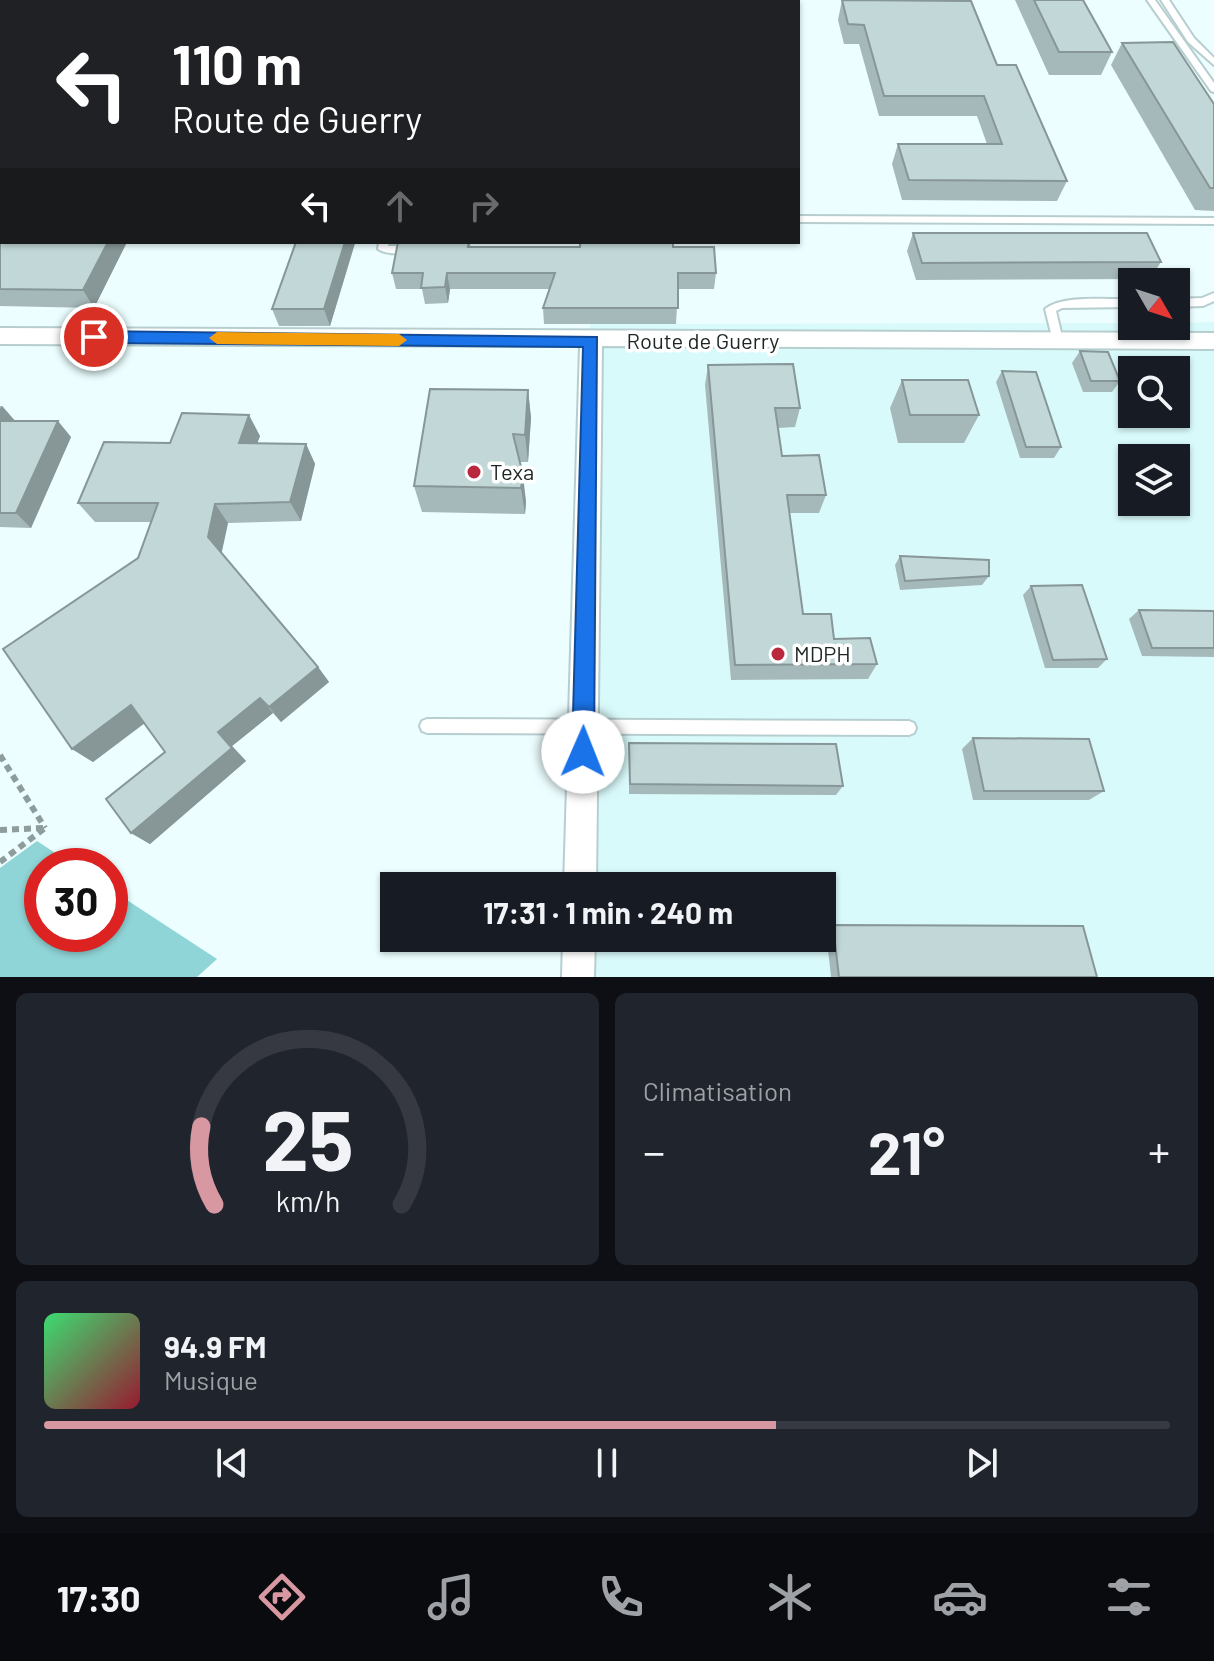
<!DOCTYPE html>
<html lang="fr">
<head>
<meta charset="utf-8">
<style>
	body { margin:0; font-family:Barlow,sans-serif; background:#20242c; color:#f1f3f6; height:100vh; display:flex; flex-direction:column; font-size:30px; white-space:nowrap }
	* { box-sizing:border-box; margin:0 }
	p { font-size:26px; color:#9ea1a6 }
	.icon { flex:none; width:44px; height:44px; fill:none; stroke:currentColor; stroke-width:2; stroke-linecap:round; stroke-linejoin:round }
	.map { position:relative; height:977px; overflow:hidden }
	.panel { display:flex; flex-direction:column; gap:16px; padding:16px; background:#0d0f14; flex:1 }
	.panel>* { flex:none }
	.hud { position:absolute; left:0px; top:0px; width:800px; height:244px; box-shadow:0 2px 6px #0004; background:#202124; color:#fff; overflow:hidden }
	.needle { width:52px; rotate:129deg }
	.buttons { position:absolute; left:1118px; top:268px; display:grid; gap:16px }
	.buttons a { display:grid; place-items:center; width:72px; height:72px; border-radius:0px; background:#171b24; box-shadow:0 2px 6px #0004; font-size:40px }
	.speed { position:absolute; left:24px; top:848px; display:flex; gap:16px; font-size:40px; font-weight:700; text-align:center }
	.speed>* { display:grid; place-content:center; width:104px; height:104px; border-radius:50%; background:#171b24; box-shadow:0 2px 6px #0004; line-height:1 }
	.speed .limit { border:12px solid #d22; background:#fff; color:#111 }
	.pin { position:absolute; display:grid; place-items:center; width:68px; height:68px; color:#fff; margin:-34px; border:4px solid #fff; border-radius:50%; box-shadow:0 2px 8px #0007 }
	.me { position:absolute; width:88px; margin:-44px; rotate:1deg; stroke-linejoin:round; filter:drop-shadow(0 0 6px #0008) }
	.turn { display:flex; align-items:center; gap:28px; height:168px; padding:0 40px; font-size:36px }
	.turn .icon { width:104px; height:104px; stroke-width:2.5 }
	.turn b { display:block; font-size:56px; line-height:68px }
	.lanes { display:flex; align-items:center; height:76px; padding:0 40px; background:#0003; justify-content:center; gap:40px; direction:ltr }
	.lanes .off { opacity:.35 }
	.big { font-size:60px; font-weight:700; line-height:1.1 }
	.panel .tile { flex:1; display:flex; flex-direction:column; justify-content:center; gap:12px; min-width:0; padding:0 28px; border-radius:12px; background:#20242c }
	.panel .dial { align-items:center; gap:0 }
	.dial svg { height:208px; overflow:visible; fill:none; stroke:#363941; stroke-width:7; stroke-linecap:round; text-anchor:middle }
	.dial text { fill:#f1f3f6; stroke:none }
	.song { display:flex; align-items:center; gap:24px }
	.cover { width:96px; height:96px; border-radius:12px; background:linear-gradient(135deg,hsl(140 70% 55%),hsl(350 70% 35%)) }
	.played { height:8px; border-radius:4px; background:linear-gradient(90deg,#d898a2 65%,#363941 65%) }
	.keys { display:flex; justify-content:space-around; direction:ltr }
	.heat { display:flex; justify-content:space-between; align-items:center; font-size:44px; direction:ltr }
	.panel .tiles { flex:1; display:grid; gap:16px; grid-template-columns:1fr 1fr }
	.tile:last-child { grid-column:span 2 }
	.trip { position:absolute; left:380px; top:872px; width:456px; height:80px; border-radius:0px; background:#171b24; box-shadow:0 2px 6px #0004; font-weight:700; line-height:80px; text-align:center }
	.dock { display:flex; height:128px; justify-content:space-around; align-items:center; background:#090b0e; color:#9ea1a6 }
	.dock .icon { width:56px; height:56px }
	.dock .on { color:#d898a2 }
	.dock b { font-size:36px; color:#f1f3f6 }
	.map>svg:first-child { display:block }
</style>
</head>
<body>
<div class="map">
<svg width="1214" height="977" viewBox="0 0 1214 977">
	<rect width="100%" height="100%" fill="#ecfeff"/>
	<!-- built -->
	<path fill="#d9fafb" fill-rule="evenodd" d="M1214,322V977H578L579,938H822V886H580L590,324L1132,323V326H1176V323ZM1132,370H1176V414H1132ZM1132,458H1176V502H1132Z"/>
	<!-- green -->
	<path fill="#8fd4d6" d="M37,841L75,866H42V934H110V889L217,959L197,977H0V868Z"/>
	<g fill="none" stroke-linecap="round" stroke-linejoin="round">
		<defs>
			<g id="service">
				<path d="M190,0H201L203,2H192Z"/>
				<path d="M285,0H293L292,2H284Z"/>
				<path d="M430,0H438L437,2H429Z"/>
				<path d="M678,0H686L687,2H679Z"/>
				<path d="M1147,0H1155L1214,83V92L1211,91Z"/>
				<path d="M1161,0H1169L1194,38L1214,58V65L1188,42Z"/>
				<path d="M798,216L1214,218V224L798,222Z"/>
				<path d="M379,242H389L388,246H413L418,249C410,255 386,255 378,249Z"/>
				<path d="M1214,293V301L1203,306L1176,307V299L1202,298Z"/>
				<path d="M1132,299V307L1062,308L1056,311L1063,341L1058,345L1053,341L1045,309C1063,294 1108,300 1132,299Z"/>
				<path d="M427,719L909,721L914,723L916,728L914,733L909,735L427,733L422,731L420,726L422,721Z"/>
			</g>
			<g id="minor">
				<path d="M0,328L1214,333V349L602,346L596,886H564L580,346L0,344Z"/>
				<path d="M563,938H595L594,977H562Z"/>
			</g>
		</defs>
		<!-- service casing -->
		<use href="#service" stroke="#b7cecf" stroke-width="4"/>
		<!-- minor casing -->
		<use href="#minor" stroke="#b7cecf" stroke-width="4"/>
		<!-- path -->
		<g stroke="#8e9c9c" stroke-width="6" stroke-dasharray="7 5" stroke-linecap="butt">
			<path d="M0,755L45,828"/>
			<path d="M0,830L43,828"/>
			<path d="M0,862L45,828"/>
		</g>
		<!-- service -->
		<use href="#service" fill="#fff" fill-rule="evenodd"/>
		<!-- minor -->
		<use href="#minor" fill="#fff" fill-rule="evenodd"/>
	</g>
	<!-- wall -->
	<g fill="#a6b9ba">
		<path d="M211,0H279L276,2H222L211,1Z"/>
		<path d="M842,0L997,65L1067,181L1057,201L902,200L892,164L898,144H987L977,116H879L859,44H844L838,20Z"/>
		<path d="M1015,0H1083L1112,52L1101,75H1049Z"/>
		<rect x="0" y="39" width="2" height="74"/>
		<path d="M1122,43L1214,104V211L1195,210L1111,65Z"/>
		<path d="M0,191L127,242L94,308L0,306Z"/>
		<path d="M913,233L1161,262L1150,279L916,280L907,251Z"/>
		<path d="M398,242H474V244H470L471,247H673L716,273L714,289H678L676,324H544L543,308L549,289H450L448,303L425,304L422,289H396L392,273Z"/>
		<path d="M355,243L330,326H279L272,309Z"/>
		<path d="M1080,351L1120,381L1112,392H1083L1072,363Z"/>
		<path d="M708,365L800,408L795,427L778,428L782,456L826,495L819,513H789L803,614L834,639L877,664L868,679L731,680L705,385Z"/>
		<path d="M1002,371L1061,447L1054,458H1020L996,382Z"/>
		<path d="M902,380L979,415L964,443H898L890,408Z"/>
		<path d="M528,390L531,418L528,462H520L526,502L525,514L422,512L414,486Z"/>
		<path d="M0,406H2L15,421L71,437L31,528L0,527Z"/>
		<path d="M260,436L257,443L306,444L315,464L301,521L228,523L221,553L318,667L329,682L281,722L273,713L232,746L246,761L150,844L131,833L165,752L144,723L93,762L72,749L151,522H95L78,503Z"/>
		<path d="M900,556L989,576L982,585L900,590L895,565Z"/>
		<path d="M1031,586L1107,659L1098,668H1045L1023,595Z"/>
		<path d="M1139,610L1214,611V657L1142,656L1129,619Z"/>
		<path d="M973,738L1104,791L1089,800H973L962,749Z"/>
		<path d="M629,743L843,786L836,795L629,794Z"/>
		<path d="M833,925L1097,977H831L826,931Z"/>
	</g>
	<!-- shaded-wall -->
	<g fill="#879697">
		<path d="M108,242H127L94,308L83,290Z"/>
		<path d="M345,242L355,243L330,326L324,309Z"/>
		<path d="M447,273L450,289L448,303L445,287Z"/>
		<path d="M528,390L531,418L528,462L525,435Z"/>
		<path d="M2,406L16,422L0,427V409Z"/>
		<path d="M249,415L260,436L250,463L239,443Z"/>
		<path d="M58,421L71,437L31,528L16,513Z"/>
		<path d="M306,444L315,464L301,521L290,502Z"/>
		<path d="M523,475L526,502L525,514L521,488Z"/>
		<path d="M215,504L228,523L221,556L208,537Z"/>
		<path d="M318,667L329,682L281,722L269,707Z"/>
		<path d="M260,698L273,713L232,746L246,761L150,844L131,833L218,732Z"/>
		<path d="M131,705L149,720L93,762L72,749Z"/>
	</g>
	<!-- building -->
	<g fill="#c1d7d8" stroke="#879697" stroke-width="2">
		<path d="M545,0H659V2H544Z"/>
		<path d="M842,0L971,1L997,65H1016L1067,181L909,180L898,144H1002L984,96H884L864,25L848,24Z"/>
		<path d="M1034,0H1083L1112,52H1059Z"/>
		<rect x="0" y="39" width="2" height="57"/>
		<path d="M1173,42L1214,104V188H1210L1122,43Z"/>
		<path d="M0,191H2V242H108L83,290L0,289Z"/>
		<path d="M913,233H1147L1161,262L922,263Z"/>
		<path d="M296,242H345L324,309H272Z"/>
		<path d="M398,242H469L468,247H580V242H673V247H714L716,273H678V308H543L555,273H447L445,287L421,288L423,273H392Z"/>
		<path d="M1080,351L1108,352L1120,381H1091Z"/>
		<path d="M793,364L800,408H775L782,456L819,455L826,495H787L803,614H831L834,639L870,638L877,664L735,665L708,365Z"/>
		<path d="M1002,371L1036,372L1061,447H1026Z"/>
		<path d="M902,380H968L979,415H910Z"/>
		<path d="M430,389L528,390L525,435L513,434L523,475L521,488L414,486Z"/>
		<path d="M182,413L249,415L239,443L306,444L290,502L215,504L208,537L318,667L269,707L260,698L218,732L232,748L131,833L106,799L165,752L131,705L72,749L3,649L138,558L158,503H78L104,442L170,443Z"/>
		<path d="M0,421H58L16,513H0Z"/>
		<path d="M900,556L989,560V576L905,581Z"/>
		<path d="M1082,585L1107,659L1053,660L1031,586Z"/>
		<path d="M1139,610L1214,611V648H1152Z"/>
		<path d="M973,738L1089,739L1104,791H984Z"/>
		<path d="M629,743L836,744L843,786L630,784Z"/>
		<path d="M833,925L1083,926L1097,977H839Z"/>
	</g>
	<!-- route -->
	<path fill="#1a73e8" stroke="#114b97" stroke-width="2" d="M94,331L597,337L594,752L591,760L583,763L575,760L572,752L583,347L94,343L86,337Z"/>
	<!-- slow -->
	<path fill="#f59e0b" d="M217,332L399,334L407,340L399,346L217,344L209,338Z"/>
	<!-- markers -->
	<g fill="#b9283c" stroke="#fff" stroke-width="3">
		<circle cx="474" cy="472" r="8"/>
		<circle cx="778" cy="654" r="8"/>
	</g>
	<g text-anchor="middle" stroke-width="7" stroke-linejoin="round" paint-order="stroke">
		<!-- street labels -->
		<g font-size="22" fill="#1d2525" stroke="#fff">
			<text x="703" y="349">Route de Guerry</text>
		</g>
		<!-- poi labels -->
		<g font-size="22" fill="#1d2525" stroke="#fff" text-anchor="start">
			<text x="490" y="480">Texa</text>
			<text x="794" y="662">MDPH</text>
		</g>
	</g>
</svg>
<div class="buttons">
<a><svg class="needle" viewBox="-14 -14 28 28"><path d="M0-13l5 13h-10z" fill="#e53935"/><path d="M0 13l5-13h-10z" fill="#9ea1a6"/></svg></a>
<a><svg class="icon" aria-label="search" viewBox="0 0 24 24"><circle cx="10" cy="10" r="6"/><path d="M15 15l6 6"/></svg></a>
<a><svg class="icon" aria-label="layers" viewBox="0 0 24 24"><path d="M12 4l9 5-9 5-9-5zM3 14l9 5 9-5"/></svg></a>
</div>
<div class="speed"><div class="limit">30</div></div>
<div class="pin" style="left:94px;top:337px;background:#d93025"><svg class="icon" aria-label="arrive" viewBox="0 0 24 24"><path d="M6 21V4h12l-3 4 3 4H6"/></svg></div>
<svg class="me" style="left:583px;top:752px" viewBox="-20 -20 40 40"><circle r="19" fill="#fff"/><path d="M0-13L10 11 0 6-10 11z" fill="#1a73e8"/></svg>
<div class="trip">17:31 · 1 min · 240 m</div>
<div class="hud">
<div class="turn"><svg class="icon" aria-label="left" viewBox="0 0 24 24"><path d="M17 20v-9H6M10 6l-5 5 5 5"/></svg><div><b>110 m</b>Route de Guerry</div></div>
<div class="lanes"><svg class="icon" aria-label="left" viewBox="0 0 24 24"><path d="M17 20v-9H6M10 6l-5 5 5 5"/></svg><svg class="icon off" aria-label="ahead" viewBox="0 0 24 24"><path d="M12 20V5M6 11l6-6 6 6"/></svg><svg class="icon off" aria-label="right" viewBox="0 0 24 24"><path d="M7 20v-9h11M14 6l5 5-5 5"/></svg></div>
</div>
</div>
<section class="panel">
<div class="tiles">
<div class="tile dial"><svg viewBox="0 0 100 80">
<path d="M14 69A42 42 0 1 1 86 69"/>
<path d="M14 69A42 42 0 0 1 9 39" stroke="#d898a2"/>
<text x="50" y="56" font-size="32" font-weight="700">25</text>
<text x="50" y="72" font-size="11">km/h</text>
</svg></div>
<div class="tile"><p>Climatisation</p>
<div class="heat"><a>−</a><b class="big">21°</b><a>+</a></div>
</div>
<div class="tile">
<div class="song"><i class="cover"></i><div><b>94.9 FM</b><p>Musique</p></div></div>
<div class="played"></div>
<div class="keys"><svg class="icon" aria-label="previous" viewBox="0 0 24 24"><path d="M18 5L8 12l10 7zM5 5v14"/></svg><svg class="icon" aria-label="pause" viewBox="0 0 24 24"><path d="M8 5v14M16 5v14"/></svg><svg class="icon" aria-label="next" viewBox="0 0 24 24"><path d="M6 5l10 7-10 7zM19 5v14"/></svg></div>
</div>
</div>
</section>
<nav class="dock">
<b>17:30</b>
<svg class="icon on" aria-label="directions" viewBox="0 0 24 24"><path d="M12 3l9 9-9 9-9-9zM9 14v-3h6M13 9l2 2-2 2"/></svg>
<svg class="icon" aria-label="music" viewBox="0 0 24 24"><path d="M9 18V5l10-2v13"/><circle cx="6" cy="18" r="3"/><circle cx="16" cy="16" r="3"/></svg>
<svg class="icon" aria-label="phone" viewBox="0 0 24 24"><path d="M5 4h4l2 5-3 2q2 4 5 5l2-3 5 2v4C11 20 4 13 5 4z"/></svg>
<svg class="icon" aria-label="climate" viewBox="0 0 24 24"><path d="M12 3v18M4 7l16 10M4 17L20 7"/></svg>
<svg class="icon" aria-label="car" viewBox="0 0 24 24"><path d="M5 17H2v-5l4-1 3-4h7l3 4 3 1v5h-3M9 17h6M6 11h13"/><circle cx="7" cy="17" r="2"/><circle cx="17" cy="17" r="2"/></svg>
<svg class="icon" aria-label="filters" viewBox="0 0 24 24"><path d="M4 7h16M4 17h16"/><circle cx="9" cy="7" r="2"/><circle cx="15" cy="17" r="2"/></svg>
</nav>
</body>
</html>
